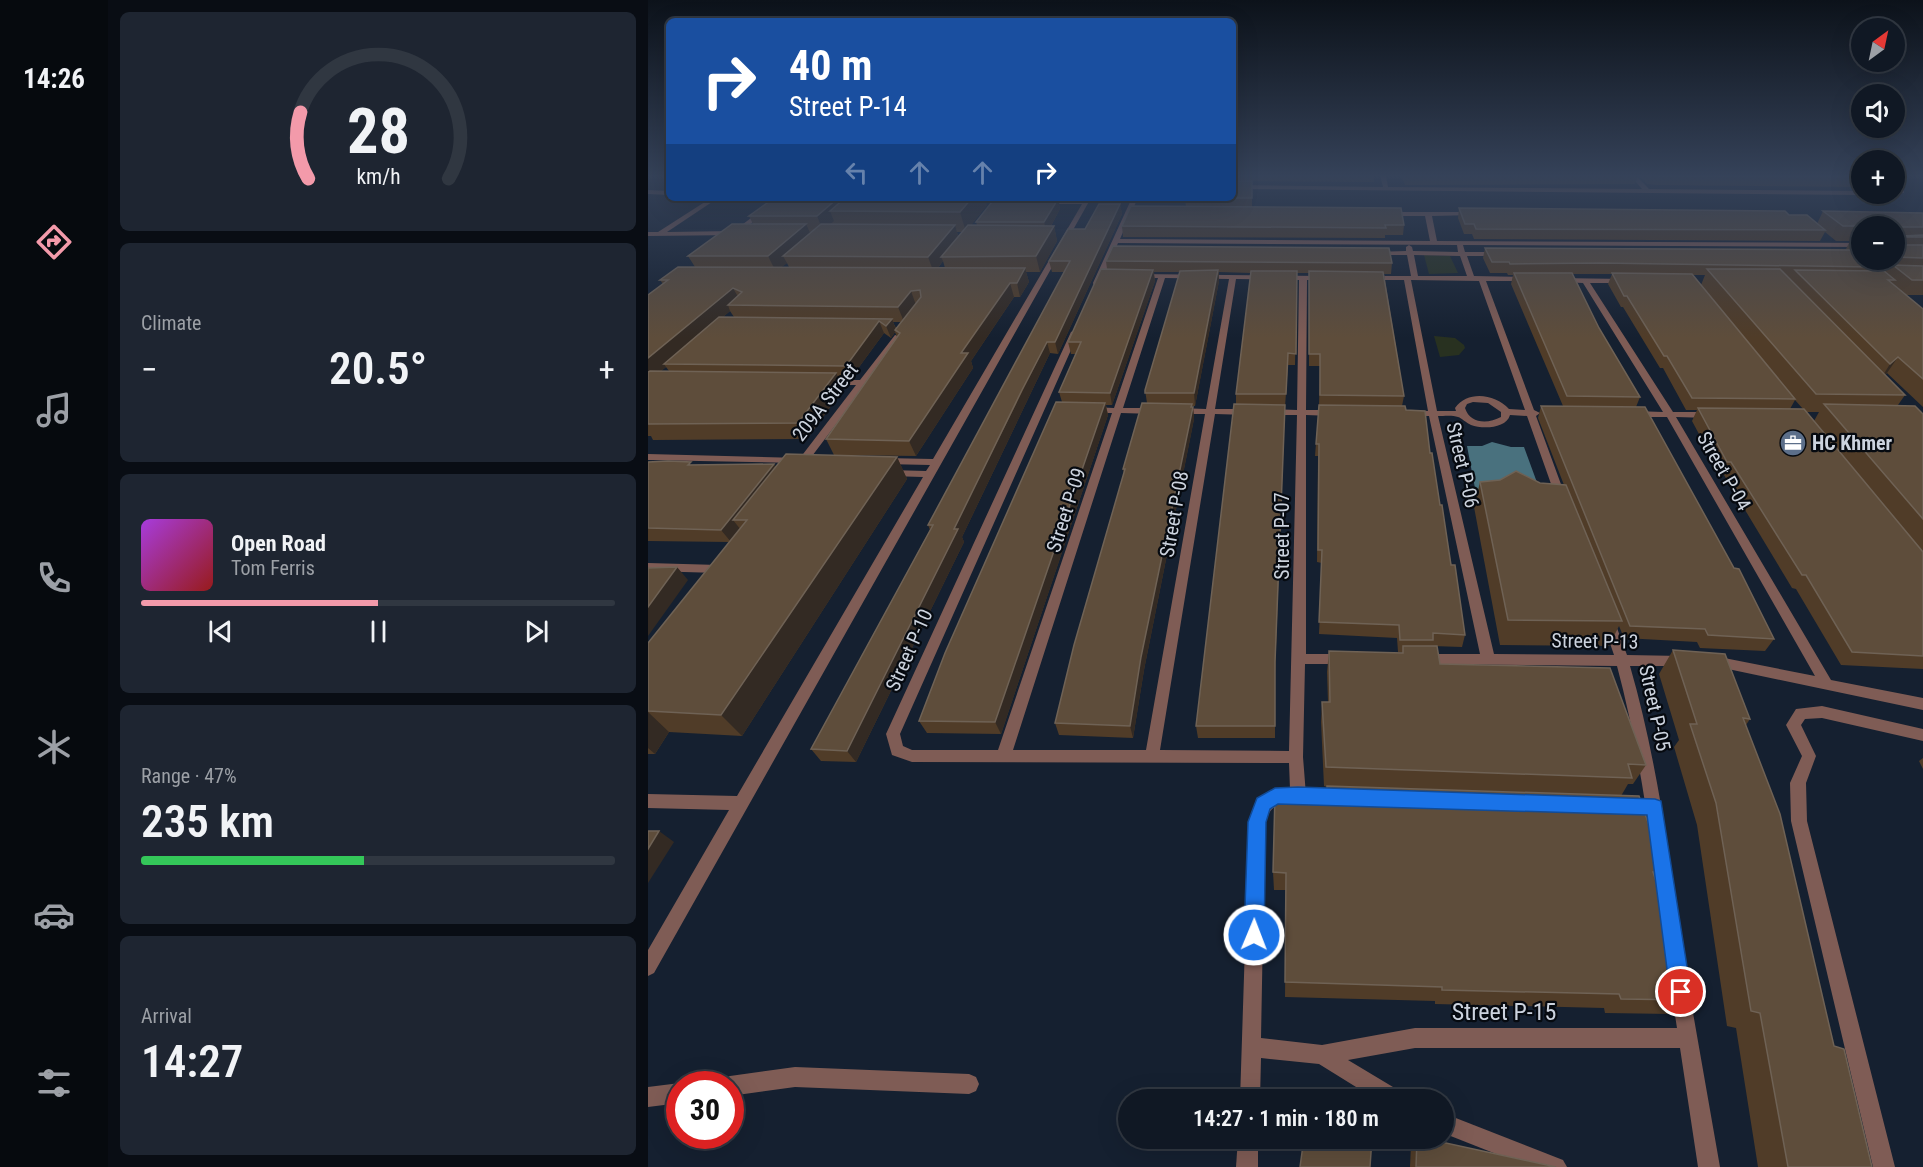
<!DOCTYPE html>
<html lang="en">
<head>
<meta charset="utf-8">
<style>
	body { margin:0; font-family:"Roboto Condensed",sans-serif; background:#1e2531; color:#f1f3f6; height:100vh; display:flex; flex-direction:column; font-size:22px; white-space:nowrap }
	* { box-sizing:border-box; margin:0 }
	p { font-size:20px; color:#9ca0a6 }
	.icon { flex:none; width:33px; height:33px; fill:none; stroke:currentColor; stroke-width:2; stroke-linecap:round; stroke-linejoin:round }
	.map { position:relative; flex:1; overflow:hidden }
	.drawer { display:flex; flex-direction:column; gap:12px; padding:12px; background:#090d14; width:540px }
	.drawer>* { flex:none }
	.guide { position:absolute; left:18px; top:18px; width:570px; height:183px; border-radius:9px; box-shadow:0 6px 24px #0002,0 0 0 2px #303741; background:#1a4fa0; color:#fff; overflow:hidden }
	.needle { width:39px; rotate:33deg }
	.tools { position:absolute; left:1203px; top:18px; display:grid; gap:12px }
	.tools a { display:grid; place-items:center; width:54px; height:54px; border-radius:50%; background:#101824; box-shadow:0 6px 24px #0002,0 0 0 2px #303741; font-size:30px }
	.speed { position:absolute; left:18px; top:1071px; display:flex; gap:12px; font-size:30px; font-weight:700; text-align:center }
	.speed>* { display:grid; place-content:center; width:78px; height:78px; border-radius:50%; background:#101824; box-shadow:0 6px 24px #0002,0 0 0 2px #303741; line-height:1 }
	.speed .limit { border:9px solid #d22; background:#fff; color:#111 }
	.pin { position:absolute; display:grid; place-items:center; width:51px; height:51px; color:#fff; margin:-26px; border:3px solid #fff; border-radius:50%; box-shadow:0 2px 6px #0007 }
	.me { position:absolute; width:66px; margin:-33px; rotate:1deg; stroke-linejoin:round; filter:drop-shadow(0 0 4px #0008) }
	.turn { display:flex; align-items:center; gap:21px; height:126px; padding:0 24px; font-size:27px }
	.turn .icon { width:78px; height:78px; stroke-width:2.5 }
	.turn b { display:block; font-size:42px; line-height:51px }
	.lanes { display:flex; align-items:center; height:57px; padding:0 24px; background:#0003; justify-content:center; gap:30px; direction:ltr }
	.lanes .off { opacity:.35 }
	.big { font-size:45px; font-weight:600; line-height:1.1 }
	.drawer .widget { flex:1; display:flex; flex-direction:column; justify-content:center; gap:9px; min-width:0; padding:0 21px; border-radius:9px; background:#1e2531 }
	.drawer .dial { align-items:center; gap:0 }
	.dial svg { height:156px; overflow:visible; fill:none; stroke:#303741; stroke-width:7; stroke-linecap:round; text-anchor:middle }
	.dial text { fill:#f1f3f6; stroke:none }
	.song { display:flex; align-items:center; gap:18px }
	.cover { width:72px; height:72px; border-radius:9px; background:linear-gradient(135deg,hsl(280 70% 55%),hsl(0 70% 35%)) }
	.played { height:6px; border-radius:3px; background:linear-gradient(90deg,#f39aaa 50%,#303741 50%) }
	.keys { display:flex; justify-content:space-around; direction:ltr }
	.heat { display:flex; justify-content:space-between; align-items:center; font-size:33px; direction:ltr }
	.charge { height:9px; border-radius:4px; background:linear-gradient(90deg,#34c759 47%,#303741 0) }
	.trip { position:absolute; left:470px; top:1089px; width:336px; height:60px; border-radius:30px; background:#101824; box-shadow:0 6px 24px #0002,0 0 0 2px #303741; font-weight:600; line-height:60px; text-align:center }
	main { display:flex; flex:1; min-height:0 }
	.menu { display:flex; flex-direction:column; width:108px; justify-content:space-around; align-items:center; background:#060a0e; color:#9ca0a6 }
	.menu .icon { width:42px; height:42px }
	.menu .selected { color:#f39aaa }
	.menu b { font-size:27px; color:#f1f3f6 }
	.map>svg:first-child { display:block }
</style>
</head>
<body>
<main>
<nav class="menu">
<b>14:26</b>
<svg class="icon selected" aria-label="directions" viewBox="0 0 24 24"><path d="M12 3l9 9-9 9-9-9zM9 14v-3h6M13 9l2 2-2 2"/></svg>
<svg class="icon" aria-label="music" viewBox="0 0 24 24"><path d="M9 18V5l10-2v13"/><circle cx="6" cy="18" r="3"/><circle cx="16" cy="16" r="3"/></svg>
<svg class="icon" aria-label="phone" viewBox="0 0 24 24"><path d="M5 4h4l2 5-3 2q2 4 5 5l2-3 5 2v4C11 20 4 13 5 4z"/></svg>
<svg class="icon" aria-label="climate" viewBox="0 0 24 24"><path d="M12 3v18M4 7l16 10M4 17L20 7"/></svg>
<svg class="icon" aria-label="car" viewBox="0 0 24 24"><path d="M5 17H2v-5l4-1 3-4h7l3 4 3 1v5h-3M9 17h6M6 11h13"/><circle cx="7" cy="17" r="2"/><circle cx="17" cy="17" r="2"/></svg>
<svg class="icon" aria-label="filters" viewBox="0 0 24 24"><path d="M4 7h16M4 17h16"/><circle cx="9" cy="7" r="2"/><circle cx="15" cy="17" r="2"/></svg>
</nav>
<section class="drawer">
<div class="widget dial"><svg viewBox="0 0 100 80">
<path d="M14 69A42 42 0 1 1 86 69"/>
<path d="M14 69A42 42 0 0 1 10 35" stroke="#f39aaa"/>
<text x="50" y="56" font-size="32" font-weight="700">28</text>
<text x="50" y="72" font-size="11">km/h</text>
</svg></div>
<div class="widget"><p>Climate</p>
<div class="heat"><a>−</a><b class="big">20.5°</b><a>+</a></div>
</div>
<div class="widget">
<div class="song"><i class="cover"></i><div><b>Open Road</b><p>Tom Ferris</p></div></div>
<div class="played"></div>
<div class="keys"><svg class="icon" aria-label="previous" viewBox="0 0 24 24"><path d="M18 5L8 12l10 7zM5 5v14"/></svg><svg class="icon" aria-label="pause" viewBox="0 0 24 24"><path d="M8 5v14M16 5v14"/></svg><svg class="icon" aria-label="next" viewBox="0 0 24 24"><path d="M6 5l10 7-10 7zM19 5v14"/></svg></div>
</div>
<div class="widget"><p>Range · 47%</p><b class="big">235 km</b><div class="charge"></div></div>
<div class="widget"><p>Arrival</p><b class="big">14:27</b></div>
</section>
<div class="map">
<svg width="1275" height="1167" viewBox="0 0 1275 1167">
	<rect width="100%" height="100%" fill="#152030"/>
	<!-- green -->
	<g fill="#283120">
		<path d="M776,255L802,256L810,273L781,274Z"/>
		<path d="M786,336L807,338L816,345L817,348L811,355L792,357Z"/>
	</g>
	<!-- water -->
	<path fill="#49717e" d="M844,442L863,447H876L898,507L830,504L819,446H834Z"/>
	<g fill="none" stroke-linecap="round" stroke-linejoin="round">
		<!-- lane -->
		<path fill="#7f5c55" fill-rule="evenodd" d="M1174,706L1275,729V741L1174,718L1157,719L1153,725L1168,756L1158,783L1159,821L1247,1167H1225L1143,821L1142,783L1154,756L1138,725L1148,709Z"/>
		<!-- street -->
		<g fill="#7f5c55" fill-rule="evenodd">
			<path d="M732,175H738L740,187L994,189L982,175H988L1001,189L1214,191V194H1217L1214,195L585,189V185L735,187Z"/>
			<path d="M1246,183L1256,191V193L1244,194L1249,191L1246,188Z"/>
			<path d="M0,190L21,191V195L0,194Z"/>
			<path d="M63,198H70L19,232L86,231L129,198H136L88,235L0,236V232H10Z"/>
			<path d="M437,198H443L6,973L0,976V950L81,810L0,808V794L89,796L275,477L241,476L236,473L241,470L278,471L282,465L236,464L231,461L236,458L285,459L434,204H397L394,202L397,200H436Z"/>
			<path d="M485,200L488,202L472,239L782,241L777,216H740L737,214L740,212H824L826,213V215L784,216L789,241L1214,243V247L815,245L817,252H852L855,254L852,256H819L826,276L879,277L883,279L879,281H838L886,410L892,413L888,416L918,498L913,501L908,498L879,416L862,415C858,429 834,429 823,425C818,423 814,418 810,417C805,415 796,416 790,416L846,654L966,655L954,620L956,617H964L966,620L979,655L1034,656L1039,657L1041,661L1039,665L1034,666H982C1008,756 1020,848 1034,941L1031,947L1025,950L1019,947L1016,941C1004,848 993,756 969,666L775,664L770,663L768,659L770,655L775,654H832L781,416H762L757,413L762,410L780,411L756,280H720L716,278L720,276H763L759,255H728L725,253L726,252L758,251V247L761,245L764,247L765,251L810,252L809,245L470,243L453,283L446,285L445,283L482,202ZM766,255L812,256L819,276H770ZM763,280L831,281L877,410L861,409C847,394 820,390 807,408L808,411H789ZM825,402L840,403L853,412V417C840,424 822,424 817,408L819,404Z"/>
			<path d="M1193,253L1214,254V258L1191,256L1190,255Z"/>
			<path d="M489,274L676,276L680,278L676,280H659L658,410H684L689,413L684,416L658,415V654H695L700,655L702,659L700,663L695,664H657L655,757L658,795L655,800C638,807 625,798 617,822L613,1038L674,1045L767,1028H1029L1023,990L1026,984L1032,981L1038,984L1041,990L1072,1167H1050L1032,1048H767L700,1060L755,1093L758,1100H729L671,1064L613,1058L612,1100H592L601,822C609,801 619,791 642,789L641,763L264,762L244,755L238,734L423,332L427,330L431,332L252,734L255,746L264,750H350L464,413H444L439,410L444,407L466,408L510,278H492L488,276ZM517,278L581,279L558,409L531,408L526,411L531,414H557L498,750H365L473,413L507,414L512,411L507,408H475ZM588,279L651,280L649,410L621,409L616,412L621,415H649L641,751L512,750L567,414L600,415L605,412L600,409H567Z"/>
			<path d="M909,278L978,279L979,281L975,283H942L1025,412H1061L1066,415L1061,418L1028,417L1183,680L1275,698V710L1061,665L1059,661L1061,657L1066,656L1167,676L1019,417H986L981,414L986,411L1015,412L935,283L912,282H909Z"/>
			<path d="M247,335L254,337L155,468H147L146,466L148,463L0,460V454L152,458L208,385H177L174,384V380H212Z"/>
			<path d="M0,563L71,565L77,569L71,573L0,571Z"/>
			<path d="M147,1067L321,1074L328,1077L331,1084L328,1091L321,1094L147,1087L82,1096V1084H73L75,1079L82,1076Z"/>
			<path d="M32,1083L36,1084H32V1103L0,1107V1087Z"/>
			<path d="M795,1113L915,1160L919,1167H881L795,1133Z"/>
			<path d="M590,1138H610V1167H588Z"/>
		</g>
	</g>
	<!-- wall -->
	<g fill="#503c28" fill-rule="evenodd">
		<path d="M585,175H726V182L604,181V207L756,225L755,235H737V238L475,237L474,226L538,207L537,198H585Z"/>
		<path d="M753,175H990L987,184L757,185Z"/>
		<path d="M990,175H1214V187L1009,185L999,184Z"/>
		<path d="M126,198L339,205L323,225H329L328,222L394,199H410L412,209L403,226H406L409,241L392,272H378L381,282L372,297H366L323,361L325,368L268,456L186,455L178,439L249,337L247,332L243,338L236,333L203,378H191L196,388L159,439L5,440L3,436H0V295L15,284L12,280L47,267L40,256L105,224L101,216ZM309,232H314L310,236ZM295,261L297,268H290ZM139,263L141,267H133ZM82,311L86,317H75ZM245,322H253L248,328ZM18,367L21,371H13Z"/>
		<path d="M472,204L474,214L410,354L402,353L314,537L316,542L208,762L173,761L163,749L282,530L280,525L416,272H404L401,261L437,229Z"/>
		<path d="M811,208L1141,215L1169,224L1175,211L1275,213V295H1258L1275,309V407L1239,373L1237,375L1257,395L1250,405L1275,414V669L1193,665L1148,589L1144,588L1076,475H1073L1044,421L1049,410H1038L1015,368H1012L975,307H973L960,284L964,274H924L951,328L992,397L988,407L1086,568L1126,639L1117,651L1052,648L1049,642L976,638L971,626L961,646L852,645L826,507L832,482L892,483L916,485L890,418L893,406H915L863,284L865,275H860L859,273H842L835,258L837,248L1198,249L1202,241H1188L1177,232L1172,241L826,239L824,234H816L810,218ZM1214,226H1246V260H1214V256L1213,258L1205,252H1214ZM1045,275H1057L1053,285ZM1147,400L1155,409H1142ZM1158,412H1171L1166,421Z"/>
		<path d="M458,261L744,263L743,274H736L756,396L754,406L782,453L817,635L814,647L784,646L792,664L998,765L985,784H980L973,796L1017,872L1009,882L1042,1000L1024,1014L957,1013L956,1008L787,1004V1001L637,997L638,890H626L625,872L678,795L679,787L676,786L673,722L674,702H680L679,672L681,651L753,653L754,652H750L749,638L671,634L674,563L669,562L670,456H667L671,405L672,366H661V273H649L647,365H640L637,407L627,674V738H550L548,726L588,404V394L603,273L571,272V281L547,406H544V407H545L546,419L496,670L485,738L411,735L407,723L476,473L475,469L499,403L497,390L532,272H506L507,281L464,405H458L460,415L353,734L279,733L271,721L414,402L411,392L428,354H423L420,342L459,269Z"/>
		<path d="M249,457L259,479L94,736L21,732L7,754H0V643L81,542L0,541V462L46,465L126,464L128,467Z"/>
		<path d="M1025,650L1102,719L1098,725L1186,1046L1224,1167H1110L1088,1028L1079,1026L1049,825L1026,747L1031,740L1011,674Z"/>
		<path d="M1275,758V769L1271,761Z"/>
		<path d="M768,1138H775L908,1167H762L763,1145Z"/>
	</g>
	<!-- shaded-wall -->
	<g fill="#332a23">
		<path d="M190,198H203L182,211L186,221L175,231L169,216Z"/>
		<path d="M324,198H337L339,205L318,232L312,212Z"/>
		<path d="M410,199L412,209L399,233L396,222Z"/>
		<path d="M472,204L474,214L410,354L407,342Z"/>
		<path d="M158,224L165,239L135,256L139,263L128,272L120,256Z"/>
		<path d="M307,225L311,240L293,257L295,261L286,273L280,257Z"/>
		<path d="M406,226L409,241L392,272L388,256Z"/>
		<path d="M377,268L381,282L372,297L369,283Z"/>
		<path d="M505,270L507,281L464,405L462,393Z"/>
		<path d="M570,270L571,281L547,406L546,393Z"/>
		<path d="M362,283L366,297L323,361L325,368L268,456L261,441L313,353Z"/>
		<path d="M85,288L93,302L80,305L82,311L21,364H16L18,367L0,382V358Z"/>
		<path d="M263,291L268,305L256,322L250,307Z"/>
		<path d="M244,319L248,330H247V332L243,338L238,326Z"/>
		<path d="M231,321L236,333L203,378L198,366Z"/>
		<path d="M399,342L402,353L314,537L316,542L208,762L199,751L306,529Z"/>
		<path d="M1250,357L1239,373L1232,380L1242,364Z"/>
		<path d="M188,373L196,388L159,439L150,423Z"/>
		<path d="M457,403L460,415L353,734L347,722Z"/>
		<path d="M544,404V411L545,407L546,419L496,670L485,738L482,726L493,657Z"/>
		<path d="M637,405L627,674V738V662Z"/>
		<path d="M249,457L259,479L94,736L73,715Z"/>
		<path d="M126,464L134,477L85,520L93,530L83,542L73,530Z"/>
		<path d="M29,567L40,580L0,636V607Z"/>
		<path d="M0,712L21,732L7,754L0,748Z"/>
		<path d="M11,831L26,842L0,883V849Z"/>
	</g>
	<!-- building -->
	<g fill="#5e4d3b" stroke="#6f6255" stroke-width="1.5">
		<path d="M1008,175H1214V177L1012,176Z"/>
		<path d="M585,181H604V198H576H585Z"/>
		<path d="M126,198H190L169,216H101Z"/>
		<path d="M197,198H324L312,212L182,211Z"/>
		<path d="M347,198H392L391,199H410L396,222H328Z"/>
		<path d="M451,204H472L407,342H399L374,390L306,529H310L199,751L163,749L285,525H280L422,261H401L420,229H437Z"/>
		<path d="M483,206L753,208L756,225H737L738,228L474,226Z"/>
		<path d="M811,208L1137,211L1141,215H1159L1177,230L828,229L826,224H817Z"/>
		<path d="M1175,211L1275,213V227H1254L1252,230L1254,236L1275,235V237H1254L1253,245H1275V258L1246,257V226H1195Z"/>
		<path d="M84,224H158L120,256H40Z"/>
		<path d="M173,224L307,225L280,257L135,256Z"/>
		<path d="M320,225L406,226L388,256L293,257Z"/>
		<path d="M1214,234V237H1209L1206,235Z"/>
		<path d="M465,246L741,248L744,263L458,261Z"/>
		<path d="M837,248L1202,250L1223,267L953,263L862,264L861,262H844Z"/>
		<path d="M1245,265L1275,266V280H1264Z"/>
		<path d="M30,267L377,268L369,283H362L313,353H320L261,441L178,439L252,333L247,330L273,297L272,290L263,291L250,307L80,305L94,292L85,288L0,358V295L20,280H12Z"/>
		<path d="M453,269L505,270L462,393L411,392L433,342H420Z"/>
		<path d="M1059,269H1132L1257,395L1168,394Z"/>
		<path d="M570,270L546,393H497V390L532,271Z"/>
		<path d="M1147,270L1236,271L1247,280H1240L1275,309V379L1250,357L1242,364Z"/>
		<path d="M603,271H649L648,354L640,353L638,394H588Z"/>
		<path d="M661,271L735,272L756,396L672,395V354H661Z"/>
		<path d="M866,273H924L951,328L992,397L919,396Z"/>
		<path d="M964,273L1044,274L1147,399L1044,398L1019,356H1016L979,296H976Z"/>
		<path d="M71,317L244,319L238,326L231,321L198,366L16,364Z"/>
		<path d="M2,371L188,373L150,423L0,424V372Z"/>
		<path d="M408,402L457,403L347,722L271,721L297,653Z"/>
		<path d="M494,403L544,404L543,407H545L493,657L482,726L407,723L426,645L477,469H475Z"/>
		<path d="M586,404L637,405L627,662V726H548Z"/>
		<path d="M1176,404L1267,406L1275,414V519Z"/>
		<path d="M671,405L757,406L758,410L777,411L782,453H784L792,505H794L803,565H807L817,635L785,633V640H752L751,625L671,622L674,550H670L671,444H668Z"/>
		<path d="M893,406L997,407L1086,568L1091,569L1126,639L1060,635L1057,629L982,626Z"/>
		<path d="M1050,408L1156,409L1275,552V656L1204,652L1158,575H1154L1083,462H1079Z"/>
		<path d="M138,454L249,457L73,715L0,711V643L99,520H85Z"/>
		<path d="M20,461L43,462L40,465L126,464L73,530L0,528V462Z"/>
		<path d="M868,471L892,483L918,485L974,621L860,620L832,482L852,480Z"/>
		<path d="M29,567L0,607V568Z"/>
		<path d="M755,646H789L792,664L962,668L998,765L980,764L984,778L678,767L674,702H682L681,651L755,653Z"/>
		<path d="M1025,650L1077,654L1102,719L1095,718L1132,814L1186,1046L1196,1049L1224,1167H1140L1112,1013L1103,1011L1068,803L1042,724H1049Z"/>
		<path d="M679,786L991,796L1017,872H1005L1038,970L1042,1000L973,999L971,994L794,990V987L637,982L638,873L625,872L627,794L679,795Z"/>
		<path d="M0,831H11L0,849Z"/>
		<path d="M661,1097L673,1100H661Z"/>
		<path d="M656,1138H724L722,1167H652Z"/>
		<path d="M769,1138H775L908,1167H768Z"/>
	</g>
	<!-- sky -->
	<linearGradient id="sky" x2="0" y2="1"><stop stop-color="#0c121a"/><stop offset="0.52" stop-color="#354259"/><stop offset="1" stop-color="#354259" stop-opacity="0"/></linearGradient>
	<rect width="1275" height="338" fill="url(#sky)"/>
	<!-- route -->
	<path fill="#1a73e8" stroke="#114b97" stroke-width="1.5" d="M650,787L1007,799L1013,801L1043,992L1040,999L1033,1002L1025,999L1022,992L999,815L630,804L622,809L618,822L616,935L613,942L606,945L599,942L596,935L600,822L609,798L627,788Z"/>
	<!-- icons -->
	<defs>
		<symbol id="office-disc" viewBox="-11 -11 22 22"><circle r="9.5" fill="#5c6f8a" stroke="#060a10"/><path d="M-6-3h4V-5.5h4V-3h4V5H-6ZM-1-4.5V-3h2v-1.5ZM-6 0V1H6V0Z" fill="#fff"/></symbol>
	</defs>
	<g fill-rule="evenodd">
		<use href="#office-disc" x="1130" y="428" width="30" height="30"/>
	</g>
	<g text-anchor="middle" stroke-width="4.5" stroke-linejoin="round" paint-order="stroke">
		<!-- street labels -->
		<g font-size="20" fill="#ccd3de" stroke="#060a10">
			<text transform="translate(177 402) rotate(-52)" y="7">209A Street</text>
			<text transform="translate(815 465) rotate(77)" y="7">Street P-06</text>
			<text transform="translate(1076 471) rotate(60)" y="7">Street P-04</text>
			<text transform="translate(418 510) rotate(-72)" y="7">Street P-09</text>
			<text transform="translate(526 514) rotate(-80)" y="7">Street P-08</text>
			<text transform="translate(634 536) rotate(-90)" y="7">Street P-07</text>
			<text transform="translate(947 641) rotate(1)" y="7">Street P-13</text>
			<text transform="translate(261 650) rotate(-66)" y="7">Street P-10</text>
			<text transform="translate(1007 708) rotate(78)" y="7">Street P-05</text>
		</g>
		<!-- poi labels -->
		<g font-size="20" font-weight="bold" fill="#ccd3de" stroke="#060a10" text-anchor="start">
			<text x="1164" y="450">HC Khmer</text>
		</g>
		<!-- near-street labels -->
		<g font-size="24" fill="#ccd3de" stroke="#060a10">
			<text x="856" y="1020">Street P-15</text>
		</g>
	</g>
</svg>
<div class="tools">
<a><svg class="needle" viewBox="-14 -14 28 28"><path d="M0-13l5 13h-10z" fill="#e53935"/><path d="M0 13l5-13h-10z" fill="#9ca0a6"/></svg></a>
<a><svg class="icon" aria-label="sound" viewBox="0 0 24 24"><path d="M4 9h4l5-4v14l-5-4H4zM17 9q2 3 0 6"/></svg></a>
<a>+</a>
<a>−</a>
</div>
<div class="speed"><div class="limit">30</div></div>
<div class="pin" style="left:1033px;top:992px;background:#d93025"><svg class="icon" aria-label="arrive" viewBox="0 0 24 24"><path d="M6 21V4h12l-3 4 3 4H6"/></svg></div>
<svg class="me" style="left:606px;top:935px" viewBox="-20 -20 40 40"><circle r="17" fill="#1a73e8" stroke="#fff" stroke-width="3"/><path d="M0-11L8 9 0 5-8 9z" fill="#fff"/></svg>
<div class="trip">14:27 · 1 min · 180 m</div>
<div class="guide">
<div class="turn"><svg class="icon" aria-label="right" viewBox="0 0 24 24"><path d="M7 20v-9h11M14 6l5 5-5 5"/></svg><div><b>40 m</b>Street P-14</div></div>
<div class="lanes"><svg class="icon off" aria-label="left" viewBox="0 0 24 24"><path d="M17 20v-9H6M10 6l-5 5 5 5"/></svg><svg class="icon off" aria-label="ahead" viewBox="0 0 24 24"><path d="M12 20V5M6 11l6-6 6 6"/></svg><svg class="icon off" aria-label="ahead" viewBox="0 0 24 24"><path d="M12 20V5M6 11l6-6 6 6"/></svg><svg class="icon" aria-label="right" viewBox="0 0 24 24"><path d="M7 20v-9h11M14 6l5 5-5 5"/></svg></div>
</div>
</div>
</main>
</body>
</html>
